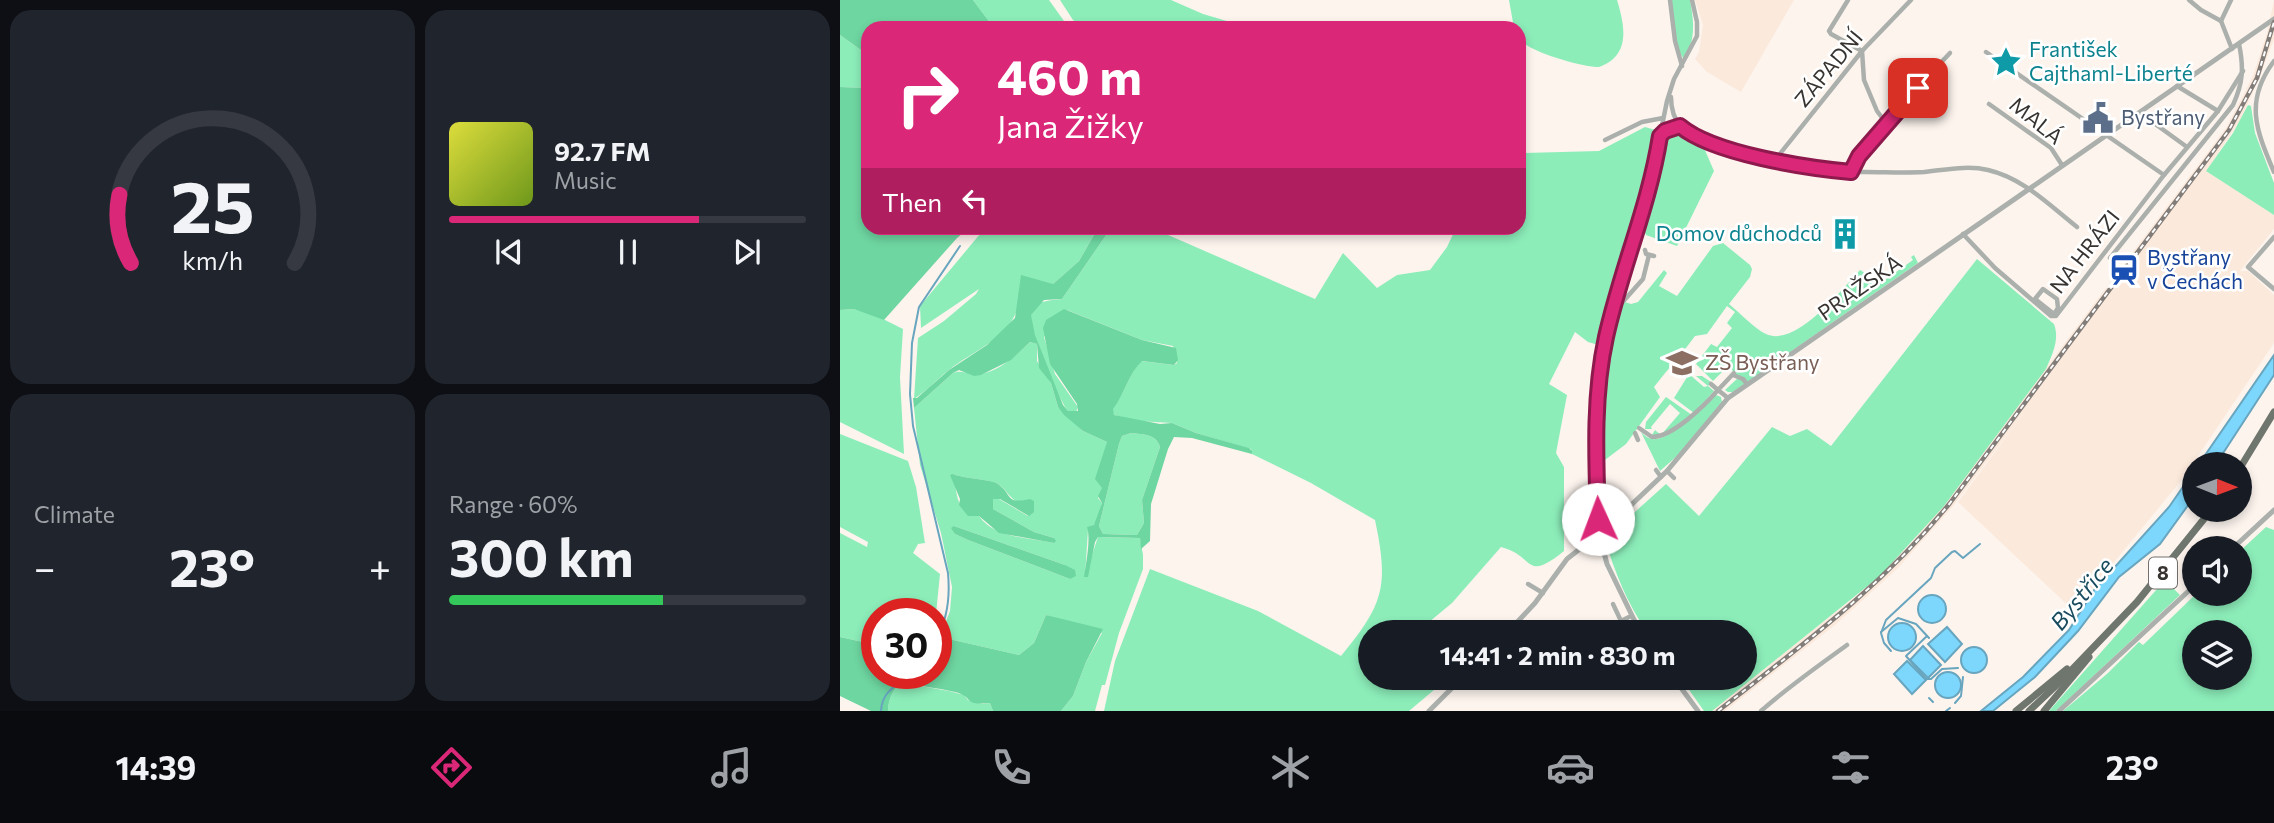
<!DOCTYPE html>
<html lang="en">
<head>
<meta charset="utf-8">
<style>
	body { margin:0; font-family:Commissioner,sans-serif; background:#20242c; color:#f1f3f6; height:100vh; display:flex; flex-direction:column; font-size:26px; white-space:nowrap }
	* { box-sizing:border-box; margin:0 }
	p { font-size:23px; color:#9ea1a6 }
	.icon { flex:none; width:38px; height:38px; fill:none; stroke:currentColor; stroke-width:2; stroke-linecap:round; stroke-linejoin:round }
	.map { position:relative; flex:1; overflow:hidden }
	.drawer { display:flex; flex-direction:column; gap:10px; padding:10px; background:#0d0f14; width:840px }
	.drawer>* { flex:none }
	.guide { position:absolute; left:21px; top:21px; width:665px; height:214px; border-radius:21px; box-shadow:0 4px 10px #0003; background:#db2777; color:#fff; overflow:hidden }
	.needle { width:46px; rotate:91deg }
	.controls { position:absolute; left:1342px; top:452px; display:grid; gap:14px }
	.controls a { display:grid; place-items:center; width:70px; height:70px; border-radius:50%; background:#171b24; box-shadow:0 4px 10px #0003; font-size:35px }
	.speed { position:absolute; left:21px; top:598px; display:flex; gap:14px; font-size:35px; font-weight:700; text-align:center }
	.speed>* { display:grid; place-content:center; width:91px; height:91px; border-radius:50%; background:#171b24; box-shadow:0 4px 10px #0003; line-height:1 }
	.speed .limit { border:10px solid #d22; background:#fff; color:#111 }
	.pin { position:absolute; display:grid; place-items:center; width:60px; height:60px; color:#fff; margin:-30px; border-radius:14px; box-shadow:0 4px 10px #0006 }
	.me { position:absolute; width:77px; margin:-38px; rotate:358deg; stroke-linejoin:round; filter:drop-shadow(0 0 5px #0008) }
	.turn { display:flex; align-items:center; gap:24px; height:147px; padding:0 21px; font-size:32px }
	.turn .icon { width:91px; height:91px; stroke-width:2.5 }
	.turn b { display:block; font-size:49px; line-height:60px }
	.then { display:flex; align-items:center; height:66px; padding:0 21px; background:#0003; gap:14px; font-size:26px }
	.big { font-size:52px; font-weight:700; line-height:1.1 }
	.drawer .card { flex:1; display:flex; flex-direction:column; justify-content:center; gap:10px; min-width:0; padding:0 24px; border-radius:21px; background:#20242c }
	.drawer .dial { align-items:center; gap:0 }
	.dial svg { height:182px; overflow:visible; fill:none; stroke:#363941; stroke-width:7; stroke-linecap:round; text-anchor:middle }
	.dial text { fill:#f1f3f6; stroke:none }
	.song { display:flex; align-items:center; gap:21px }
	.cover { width:84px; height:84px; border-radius:10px; background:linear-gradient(135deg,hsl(60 70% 55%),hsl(80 70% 35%)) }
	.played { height:7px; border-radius:4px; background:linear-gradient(90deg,#db2777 70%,#363941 70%) }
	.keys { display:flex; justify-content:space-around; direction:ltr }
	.heat { display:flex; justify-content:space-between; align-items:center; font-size:38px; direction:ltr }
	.charge { height:10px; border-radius:5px; background:linear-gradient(90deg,#34c759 60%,#363941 0) }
	.drawer .tiles { flex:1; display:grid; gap:10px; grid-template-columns:repeat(2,1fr) }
	.trip { position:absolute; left:518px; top:620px; width:399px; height:70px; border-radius:35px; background:#171b24; box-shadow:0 4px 10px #0003; font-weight:700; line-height:70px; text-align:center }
	.tab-bar { display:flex; height:112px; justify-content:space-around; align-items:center; background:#090b0e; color:#9ea1a6 }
	.tab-bar .icon { width:49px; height:49px }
	.tab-bar .on { color:#db2777 }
	.tab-bar b { font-size:32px; color:#f1f3f6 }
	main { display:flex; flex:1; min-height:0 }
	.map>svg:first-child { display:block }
</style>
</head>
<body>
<main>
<section class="drawer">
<div class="tiles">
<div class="card dial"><svg viewBox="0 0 100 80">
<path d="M14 69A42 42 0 1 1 86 69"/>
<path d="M14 69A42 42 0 0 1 9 39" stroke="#db2777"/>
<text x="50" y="56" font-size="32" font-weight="700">25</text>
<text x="50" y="72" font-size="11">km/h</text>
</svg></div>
<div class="card">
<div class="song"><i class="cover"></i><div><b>92.7 FM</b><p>Music</p></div></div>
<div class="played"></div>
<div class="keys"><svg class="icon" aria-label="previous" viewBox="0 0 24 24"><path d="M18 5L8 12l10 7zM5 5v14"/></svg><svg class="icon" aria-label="pause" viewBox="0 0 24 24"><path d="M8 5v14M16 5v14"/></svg><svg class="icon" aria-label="next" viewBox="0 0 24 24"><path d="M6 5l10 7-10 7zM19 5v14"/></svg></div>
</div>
<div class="card"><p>Climate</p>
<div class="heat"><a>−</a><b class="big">23°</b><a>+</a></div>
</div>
<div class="card"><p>Range · 60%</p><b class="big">300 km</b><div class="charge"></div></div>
</div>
</section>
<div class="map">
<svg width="1434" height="711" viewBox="0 0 1434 711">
	<rect width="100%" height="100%" fill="#fdf4ee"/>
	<!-- built -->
	<g fill="#fbe9dc">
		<path d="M855,0H954L901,92L867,72L855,59L859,52L863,25Z"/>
		<path d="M1434,0V39L1421,73L1401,119L1366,171L1434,215V229L1400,271H1408L1434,295V343L1344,477L1234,611L1118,502L1189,406L1113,506L1057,569L995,625L885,711H871L1026,588L1069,545L1107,500L1386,128L1413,76L1427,33Z"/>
	</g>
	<!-- green -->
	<g fill="#8cedb9" fill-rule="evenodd">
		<path d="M133,0H209L229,28H154Z"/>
		<path d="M220,0H331L363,14L397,24L398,28H244L233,20Z"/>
		<path d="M669,0H777C785,26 791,56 759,67C743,67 688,52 680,39C679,35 679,32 679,28H674Z"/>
		<path d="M832,0H850C854,22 856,39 844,59C833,46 832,18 832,0Z"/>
		<path d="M0,35L28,55V88L0,87Z"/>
		<path d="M1408,105L1411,106L1415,133L1434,183V215L1366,171L1393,133Z"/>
		<path d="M805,127L819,131L805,198L772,304L762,346L748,342L735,332L709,384L727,395L716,453L724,467V551C684,583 696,556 661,547L612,603L577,632H530V677H608L607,679L569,711H264L275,661L310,569L418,611L501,656C544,604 549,586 535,520L471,483L412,454L411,449L356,433L332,423L297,421L274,415L272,409C284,395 289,374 301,361L334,365L337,363L333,346L302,340L227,310L204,337L215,374L238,407L236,412L228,411C219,400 188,327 191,315C194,299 211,301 222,299L271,228H312L475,299L503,253L537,288L557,275L590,270L607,247L616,228H679V153L759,151Z"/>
		<path d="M835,133L864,148L874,171L837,246L806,235L803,228L826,142L829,136Z"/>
		<path d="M145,228H258L239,261L213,284L178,307C169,339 132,351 109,370C97,379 87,391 74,399L78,338L104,321L136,294L139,289L81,328L80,306Z"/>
		<path d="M883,243L910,265L912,269L910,277L889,304C900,313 915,329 926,334C956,348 1002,289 1020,270L1033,278L1045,280L1073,260L1071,257L1074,255L1078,263L893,392H888L885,390L899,377L888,366L873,381L856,364L871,344L877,347L892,328L887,323L895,312L887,306L867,334L855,336C841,355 828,369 814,387L820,397L786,444L757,466L763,352L774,305L778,309L785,302L791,304L798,302L824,270L827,273L819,286L837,296L873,246Z"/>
		<path d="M1137,259L1214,324C1220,340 1212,355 1206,369L1104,506L1040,576L872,711H864L840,677H905V632H807C788,605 774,571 765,539L826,484L859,516L932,427L950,436L967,429L991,446Z"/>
		<path d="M14,309L33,314L63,329L60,377L64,454L0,422V310Z"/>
		<path d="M190,342L197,344V361L211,383L218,407L243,431L267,442L262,492L258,498L262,503L257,522L248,530L245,576L258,537L300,538L303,555V569L279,633L265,685H262L255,711H221L233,696L246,662L262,633L206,615L194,643L179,655L100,637L110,611L112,587L101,533L80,465L74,408L113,373C123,369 132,376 142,374C161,370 176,355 190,342ZM113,474C125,479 150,479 158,484C166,489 169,498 178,502L185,500L188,516L159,499H153V509L194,532L214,538V543C189,537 155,539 139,516C115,513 118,495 113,474ZM114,526L225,565L230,579L128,540L115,534Z"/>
		<path d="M849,374L864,387L868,386L856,376H862L871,382L868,386L874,391L854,413L834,398Z"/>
		<path d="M876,395L881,397L882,402L837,456L820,471L801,432C805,436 810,440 816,439C832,438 865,406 876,395Z"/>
		<path d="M826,397L852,415C838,422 828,436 812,435L815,430L821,435L840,413L830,404L811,427L812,429H805L806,422Z"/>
		<path d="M291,433C303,435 316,433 320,447L302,500L304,523L297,535L263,534L259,526L279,444L282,436Z"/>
		<path d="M0,434L68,461L76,487L85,543L78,544L73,553L100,574L96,614H37V645L0,637V533L27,547L28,542L0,527Z"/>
		<path d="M1426,527L1434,530V711H1223L1268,673L1299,642L1303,645L1357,593H1400V551ZM1354,632H1400V677H1354Z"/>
		<path d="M1325,580L1340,595L1216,711H1209Z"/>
		<path d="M63,683L109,691L124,695L128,700L143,704L150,703L153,711H48C48,700 53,687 63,683Z"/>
	</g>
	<!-- forest -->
	<g fill="#6ed6a1" fill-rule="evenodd">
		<path d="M0,0H133L154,28H28V55L0,35Z"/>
		<path d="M0,87L28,88V228H129L117,238L44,320L14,309L0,310Z"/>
		<path d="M258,228H271L222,299L204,300L191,315L195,335L223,405L228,411H238L237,404L210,364L203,328L206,320L224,309L302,340L336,348L338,360L334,365L302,361C289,373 284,395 273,409L274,415L320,424L332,423L356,433L409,448L412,451V454L352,438L334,437L328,449L311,504L310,541L301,549L300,538L258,537L255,542L248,577H244C246,563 251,539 247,527L254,525L262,503L258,496L262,488L255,479L267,442L243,431L224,415L218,407L211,383L199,368L197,344L190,342L171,360L141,375L134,376L119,370L113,373L74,408L73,398H77L109,370L147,345L175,318L181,275L213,284L239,261ZM291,433C303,435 316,433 320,447L302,500L304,523L297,535L263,534L259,526L279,444L282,436Z"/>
		<path d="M113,474C125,479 151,479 158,484C174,496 164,504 190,499L194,501V512L189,516L160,499H153V509L194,532L214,538L216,541L214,543L159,533L139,516H128L119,505L120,499L110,475Z"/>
		<path d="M114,526L225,565L235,570L236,576L230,579L128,540L115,534L111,528Z"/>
		<path d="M206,615L263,629L246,662L233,696L221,711H153L150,703C122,706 135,697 115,692C98,688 80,686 63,683C53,687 48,700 48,711H31L0,696V637L37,645V674H96V625L107,622L100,637L179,655L194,643Z"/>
	</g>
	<!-- water -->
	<g fill="#7dd6fb" stroke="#68a5be" stroke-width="2">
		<path d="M1434,355V375L1376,464H1359Z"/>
		<path d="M1354,471V497L1320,544L1279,577L1238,631L1195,677L1153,711H1141L1183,677L1229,630L1254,590L1329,507Z"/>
		<circle cx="1092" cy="609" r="14"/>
		<circle cx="1062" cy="637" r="14"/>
		<path d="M1107,627L1122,644L1105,662L1088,644Z"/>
		<path d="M1083,646L1101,665L1088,678L1070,660Z"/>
		<circle cx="1134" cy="660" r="13"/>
		<path d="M1067,661L1086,680L1072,694L1054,674Z"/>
		<circle cx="1108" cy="685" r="13"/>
	</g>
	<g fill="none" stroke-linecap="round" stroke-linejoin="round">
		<!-- stream -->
		<g stroke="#68a5be" stroke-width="2">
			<path d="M1041,632L1058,618L1076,624L1089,638"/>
			<path d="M1087,636L1066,656L1086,679H1091L1102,669L1118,668"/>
			<path d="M96,639C108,619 110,595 108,573L73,426L70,394L72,343L79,307L120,246"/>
			<path d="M1051,651L1044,643L1041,633L1046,620L1091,578L1095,568L1112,552L1115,551L1123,558L1140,544"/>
			<path d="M1089,698L1093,702"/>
			<path d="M1115,703L1121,696L1123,677"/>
			<path d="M41,711C42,691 56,687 68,674"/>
			<path d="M1106,711L1110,708"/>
		</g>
		<!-- minor -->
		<g stroke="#acb0ac" stroke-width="4.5">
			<path d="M830,0L835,41L842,66"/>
			<path d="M1008,0L989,31L991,34L1022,51L1024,80L1037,111L1046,123"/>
			<path d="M1349,0L1361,10L1381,21L1392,49"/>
			<path d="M1381,21L1391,0"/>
			<path d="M1146,52L1324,175"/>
			<path d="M1434,61C1404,101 1416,130 1434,172"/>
			<path d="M1337,86L1378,111"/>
			<path d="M831,97C831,108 834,119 841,127C868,155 986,172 1025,172C1045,172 1065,173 1084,172C1105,170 1127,165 1148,170C1183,178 1209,205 1237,227"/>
			<path d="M1149,104L1211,148L1222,165"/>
			<path d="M1300,113L1347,147"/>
			<path d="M821,136L825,131L840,126"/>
			<path d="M765,140L802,122L823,118"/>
			<path d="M935,160L1022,51L1071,0"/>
			<path d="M1011,172C1021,141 1085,80 1110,53"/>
			<path d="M1123,234L1155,268L1211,316H1216L1324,175L1378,111L1403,71"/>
			<path d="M1434,237L1408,267L1434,289"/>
			<path d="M805,250L806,254L814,256"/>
			<path d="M1270,258L1393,105C1403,83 1404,68 1399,44"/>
			<path d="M1203,289L1217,299L1218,308L1214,314L1195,299Z"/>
			<path d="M774,305H780L803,279L809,255"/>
			<path d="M893,375L903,379L907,384"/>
			<path d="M888,398L878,390L894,373"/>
			<path d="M799,428L812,437C833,437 865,405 878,390L871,384"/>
			<path d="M795,433L798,440"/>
			<path d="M816,470L821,477"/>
			<path d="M827,471L834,478"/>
			<path d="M759,534L757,466L759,393L763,352L774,305L807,199L827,101L834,79L857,36V22L852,0"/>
			<path d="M688,584L703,593"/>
			<path d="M773,604L781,621L791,616"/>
			<path d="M783,622L785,632"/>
			<path d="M921,711C948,687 978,666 1007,645"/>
		</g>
		<!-- tertiary -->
		<g stroke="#acb0ac" stroke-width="5">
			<path d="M759,534L767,564L800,632"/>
			<path d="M1393,548L1434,510"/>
			<path d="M668,632L695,603L727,559L770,525L827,471L888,398L1434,19"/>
			<path d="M833,677L858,711"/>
			<path d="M589,711L623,677"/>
			<path d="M1219,711L1354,586"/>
		</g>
		<!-- primary -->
		<g stroke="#6f766e" stroke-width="7">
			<path d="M1400,468L1434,412"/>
			<path d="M1176,711L1227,669"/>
			<path d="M1189,711L1222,680L1297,602L1372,509"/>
			<path d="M1204,711L1249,657"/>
		</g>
		<defs>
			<path id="rail" d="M878,711C962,645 1042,587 1110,503L1389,130L1417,78L1434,22"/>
		</defs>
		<!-- rail casing -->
		<use href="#rail" stroke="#837d79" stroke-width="4.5"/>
		<!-- rail -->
		<use href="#rail" stroke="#fff" stroke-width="2" stroke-dasharray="5" stroke-linecap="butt"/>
	</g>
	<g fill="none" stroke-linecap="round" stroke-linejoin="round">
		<defs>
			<path id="route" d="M758,519C756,459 753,396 766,337C781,269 809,206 820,136L825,131L840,126C873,154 967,168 1011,172L1019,156L1078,88"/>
		</defs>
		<!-- route casing -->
		<use href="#route" stroke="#8e194d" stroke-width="18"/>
		<!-- route -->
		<use href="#route" stroke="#db2777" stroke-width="12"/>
	</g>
	<!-- icons -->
	<defs>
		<symbol id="sight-bare" viewBox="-9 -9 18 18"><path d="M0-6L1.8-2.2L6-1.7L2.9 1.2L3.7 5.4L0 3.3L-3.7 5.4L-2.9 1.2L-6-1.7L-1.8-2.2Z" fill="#0f9aa8" stroke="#fff" stroke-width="2.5" paint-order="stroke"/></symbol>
		<symbol id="civic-bare" viewBox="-9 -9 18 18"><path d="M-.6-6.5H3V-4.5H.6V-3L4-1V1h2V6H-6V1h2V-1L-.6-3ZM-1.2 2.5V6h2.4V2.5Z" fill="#5c6f8a" stroke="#fff" stroke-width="2.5" paint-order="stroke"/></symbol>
		<symbol id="building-bare" viewBox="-9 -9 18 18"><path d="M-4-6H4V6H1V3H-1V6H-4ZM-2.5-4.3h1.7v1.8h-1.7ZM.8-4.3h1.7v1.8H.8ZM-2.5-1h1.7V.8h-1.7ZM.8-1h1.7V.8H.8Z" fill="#0f9aa8" stroke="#fff" stroke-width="2.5" paint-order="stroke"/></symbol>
		<symbol id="station-bare" viewBox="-9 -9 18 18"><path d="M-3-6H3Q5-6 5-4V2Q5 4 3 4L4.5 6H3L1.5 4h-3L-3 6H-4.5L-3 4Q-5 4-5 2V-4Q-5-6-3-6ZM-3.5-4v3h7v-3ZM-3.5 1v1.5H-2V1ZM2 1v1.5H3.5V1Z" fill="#1a4fb4" stroke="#fff" stroke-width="2.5" paint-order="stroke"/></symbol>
		<symbol id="school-bare" viewBox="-9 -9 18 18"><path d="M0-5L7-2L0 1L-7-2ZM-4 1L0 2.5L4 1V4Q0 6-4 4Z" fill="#8d6e63" stroke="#fff" stroke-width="2.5" paint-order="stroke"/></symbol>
	</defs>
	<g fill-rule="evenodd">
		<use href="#sight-bare" x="1144" y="40" width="44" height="44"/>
		<use href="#civic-bare" x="1236" y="96" width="44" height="44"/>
		<use href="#building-bare" x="983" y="212" width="44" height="44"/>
		<use href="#station-bare" x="1262" y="248" width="44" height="44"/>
		<use href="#school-bare" x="820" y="341" width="44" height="44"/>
	</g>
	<g text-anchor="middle" stroke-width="5" stroke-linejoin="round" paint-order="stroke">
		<!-- shield labels -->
		<rect fill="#fff" stroke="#73706e" stroke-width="2" x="1309" y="557.5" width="28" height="31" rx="5"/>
		<g font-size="19" font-weight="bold" fill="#373330">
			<text x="1323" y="580">8</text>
		</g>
		<!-- culture labels -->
		<g font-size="21" fill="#0d838f" stroke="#fff" text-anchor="start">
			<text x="1189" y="57">František<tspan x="1189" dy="24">Cajthaml-Liberté</tspan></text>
			<text x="982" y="241" text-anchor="end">Domov důchodců</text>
		</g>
		<!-- street labels -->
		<g font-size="21" fill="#373330" stroke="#fff">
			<text transform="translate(989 69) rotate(-50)" y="7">ZÁPADNÍ</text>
			<text transform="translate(1196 121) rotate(39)" y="7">MALÁ</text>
			<text transform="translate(1245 252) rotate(-52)" y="7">NA HRÁZI</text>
			<text transform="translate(1020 288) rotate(-35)" y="7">PRAŽSKÁ</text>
		</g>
		<!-- service labels -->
		<g font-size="21" fill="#4e5e75" stroke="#fff" text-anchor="start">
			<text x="1281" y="125">Bystřany</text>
		</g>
		<!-- transit labels -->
		<g font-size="21" fill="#164399" stroke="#fff" text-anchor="start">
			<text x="1307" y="265">Bystřany<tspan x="1307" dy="24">v Čechách</tspan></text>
		</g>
		<!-- education labels -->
		<g font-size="21" fill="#785e54" stroke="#fff" text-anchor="start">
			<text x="865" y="370">ZŠ Bystřany</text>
		</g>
		<!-- water labels -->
		<g font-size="23" font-style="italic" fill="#194c5f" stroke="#fff">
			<text transform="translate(1242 594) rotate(-51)" y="8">Bystřice</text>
		</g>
	</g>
</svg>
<div class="controls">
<a><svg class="needle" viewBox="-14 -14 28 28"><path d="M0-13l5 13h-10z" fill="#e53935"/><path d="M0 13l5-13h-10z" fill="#9ea1a6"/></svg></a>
<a><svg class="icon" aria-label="sound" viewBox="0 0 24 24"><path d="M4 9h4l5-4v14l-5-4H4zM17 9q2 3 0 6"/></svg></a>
<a><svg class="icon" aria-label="layers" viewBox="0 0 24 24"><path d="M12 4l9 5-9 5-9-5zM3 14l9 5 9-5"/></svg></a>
</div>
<div class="speed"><div class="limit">30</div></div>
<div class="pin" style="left:1078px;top:88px;background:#d93025"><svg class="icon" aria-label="arrive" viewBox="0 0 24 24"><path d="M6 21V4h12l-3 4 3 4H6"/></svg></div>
<svg class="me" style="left:758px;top:519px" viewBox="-20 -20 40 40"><circle r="19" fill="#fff"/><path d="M0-13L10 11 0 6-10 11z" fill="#db2777"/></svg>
<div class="trip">14:41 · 2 min · 830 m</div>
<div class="guide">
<div class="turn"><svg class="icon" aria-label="right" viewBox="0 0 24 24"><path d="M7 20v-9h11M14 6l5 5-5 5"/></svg><div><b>460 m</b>Jana Žižky</div></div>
<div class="then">Then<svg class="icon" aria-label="left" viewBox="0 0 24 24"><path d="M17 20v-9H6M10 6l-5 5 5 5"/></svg></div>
</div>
</div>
</main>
<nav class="tab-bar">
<b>14:39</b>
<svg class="icon on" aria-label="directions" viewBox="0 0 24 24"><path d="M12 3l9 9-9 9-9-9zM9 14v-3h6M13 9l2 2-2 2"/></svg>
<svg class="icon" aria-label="music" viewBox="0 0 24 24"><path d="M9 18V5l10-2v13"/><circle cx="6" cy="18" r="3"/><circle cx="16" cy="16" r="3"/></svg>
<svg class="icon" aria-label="phone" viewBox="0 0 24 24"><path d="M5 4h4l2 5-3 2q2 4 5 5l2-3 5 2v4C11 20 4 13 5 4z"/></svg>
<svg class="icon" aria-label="climate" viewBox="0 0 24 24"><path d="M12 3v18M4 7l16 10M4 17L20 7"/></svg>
<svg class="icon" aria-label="car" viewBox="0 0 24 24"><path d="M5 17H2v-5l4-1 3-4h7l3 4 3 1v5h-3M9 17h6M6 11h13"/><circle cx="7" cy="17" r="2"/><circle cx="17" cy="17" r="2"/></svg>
<svg class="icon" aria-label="filters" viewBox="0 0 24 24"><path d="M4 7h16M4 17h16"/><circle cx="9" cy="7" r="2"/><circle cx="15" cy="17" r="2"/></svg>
<b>23°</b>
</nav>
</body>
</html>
